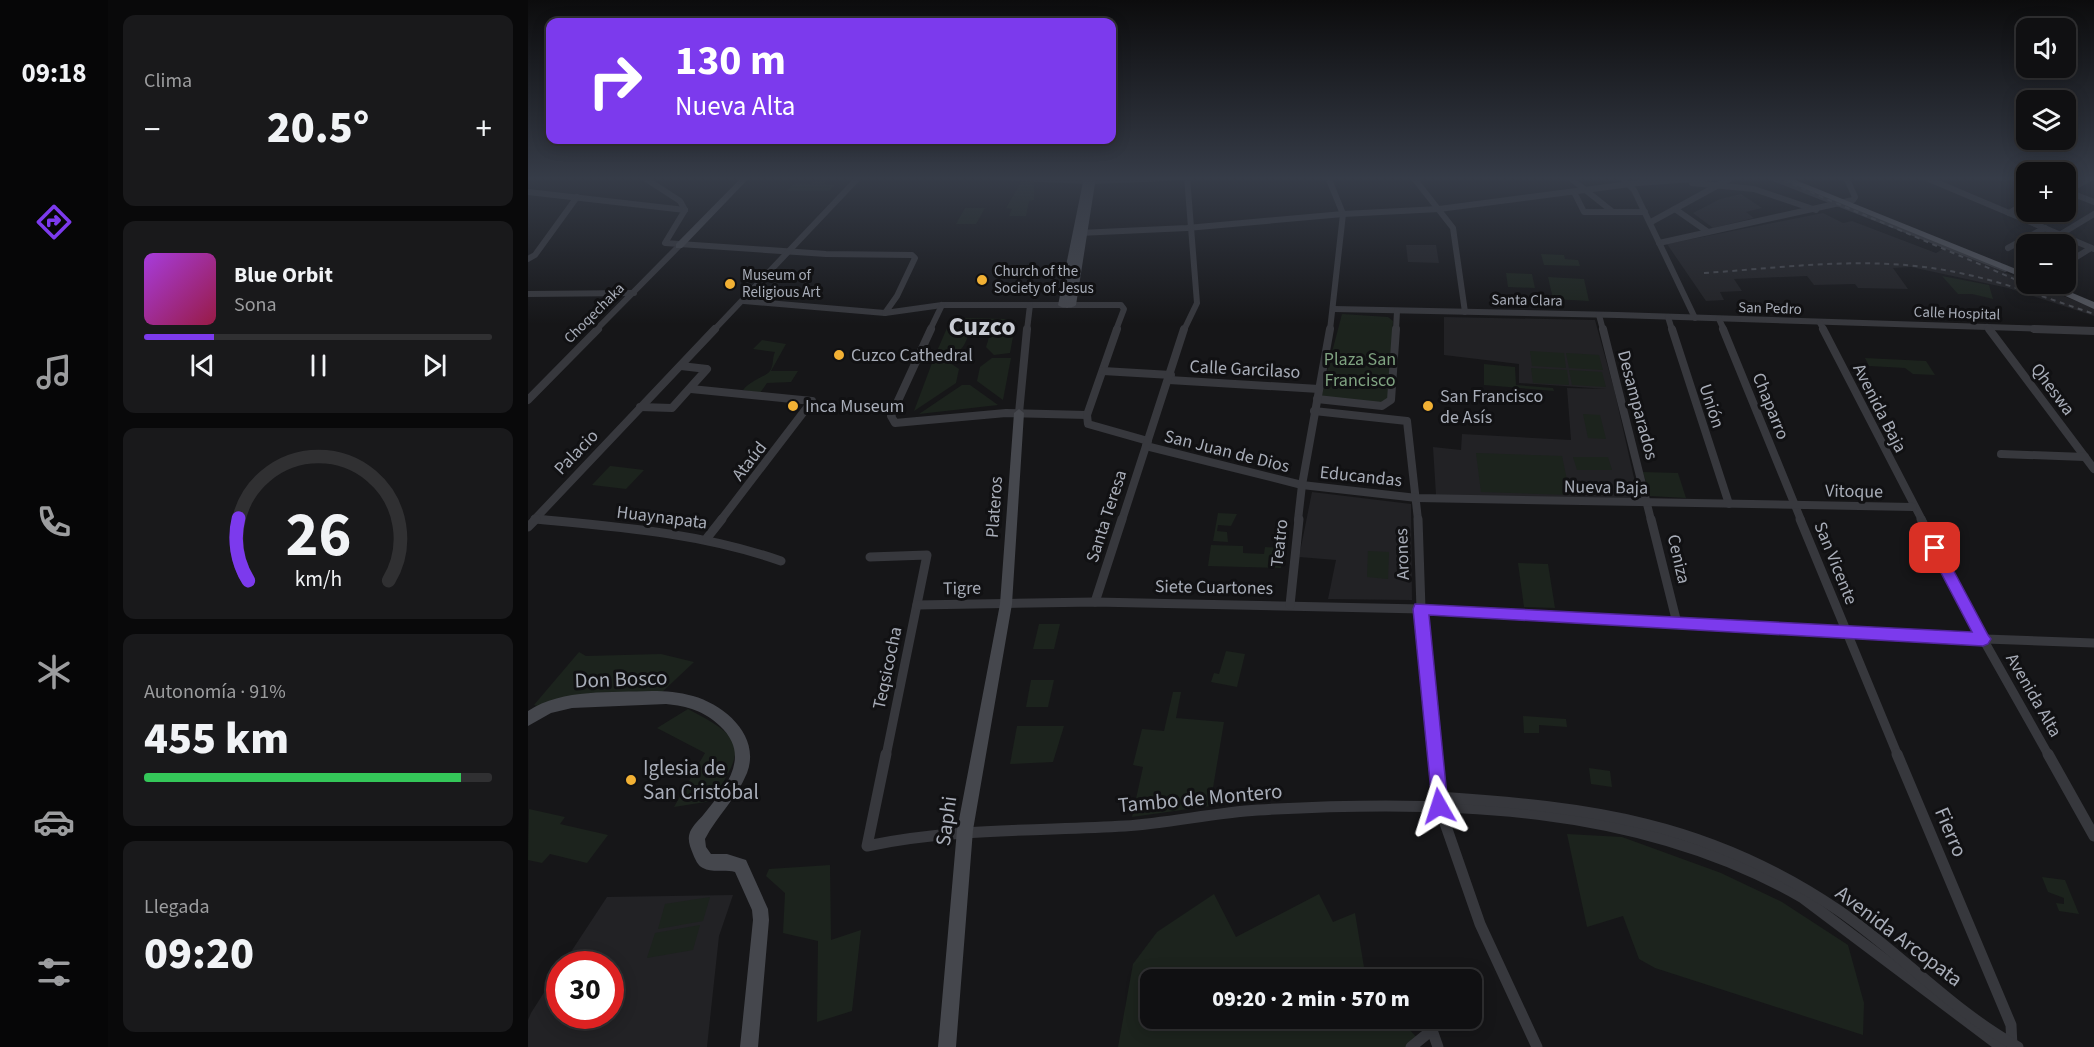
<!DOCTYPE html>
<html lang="es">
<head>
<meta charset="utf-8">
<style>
	body { margin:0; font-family:"Source Sans 3",sans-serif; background:#19191b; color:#f1f3f6; height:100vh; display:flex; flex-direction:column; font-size:22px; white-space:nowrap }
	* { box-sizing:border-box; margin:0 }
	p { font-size:20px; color:#9c9d9f }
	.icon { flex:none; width:33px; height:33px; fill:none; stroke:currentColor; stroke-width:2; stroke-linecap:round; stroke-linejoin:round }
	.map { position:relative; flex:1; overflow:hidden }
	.panel { display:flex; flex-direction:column; gap:15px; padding:15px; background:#09090a; width:420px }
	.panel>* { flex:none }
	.banner { position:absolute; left:18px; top:18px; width:570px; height:126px; border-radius:12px; box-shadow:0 3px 15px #0003,0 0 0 2px #303032; background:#7c3aed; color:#fff; overflow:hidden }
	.controls { position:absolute; left:1488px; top:18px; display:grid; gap:12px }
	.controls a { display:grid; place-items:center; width:60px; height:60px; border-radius:12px; background:#101012; box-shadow:0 3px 15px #0003,0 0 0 2px #303032; font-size:30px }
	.speed { position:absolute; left:18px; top:951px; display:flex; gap:12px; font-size:30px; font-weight:700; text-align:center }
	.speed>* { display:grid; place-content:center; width:78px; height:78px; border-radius:50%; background:#101012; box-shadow:0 3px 15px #0003,0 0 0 2px #303032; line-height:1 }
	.speed .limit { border:9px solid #d22; background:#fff; color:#111 }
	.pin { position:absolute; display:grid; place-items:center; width:51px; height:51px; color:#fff; margin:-26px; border-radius:12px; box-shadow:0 3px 9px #0006 }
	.me { position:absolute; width:66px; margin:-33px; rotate:354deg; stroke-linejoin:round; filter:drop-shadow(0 0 4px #0008) }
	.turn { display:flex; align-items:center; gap:21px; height:126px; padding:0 30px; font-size:27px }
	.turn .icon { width:78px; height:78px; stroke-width:2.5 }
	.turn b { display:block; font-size:42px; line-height:51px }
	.big { font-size:45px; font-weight:800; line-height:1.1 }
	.panel .card { flex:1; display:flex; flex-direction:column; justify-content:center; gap:9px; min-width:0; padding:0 21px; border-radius:12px; background:#19191b }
	.panel .dial { align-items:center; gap:0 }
	.dial svg { height:156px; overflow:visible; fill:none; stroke:#303032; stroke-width:7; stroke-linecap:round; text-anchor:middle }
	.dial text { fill:#f1f3f6; stroke:none }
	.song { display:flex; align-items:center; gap:18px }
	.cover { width:72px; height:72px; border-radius:9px; background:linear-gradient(135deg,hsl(280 70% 55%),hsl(340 70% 35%)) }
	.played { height:6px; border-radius:3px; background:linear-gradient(90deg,#7c3aed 20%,#303032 20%) }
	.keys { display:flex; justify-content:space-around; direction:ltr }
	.heat { display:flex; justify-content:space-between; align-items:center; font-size:33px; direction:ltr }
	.charge { height:9px; border-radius:4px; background:linear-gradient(90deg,#34c759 91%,#303032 0) }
	.trip { position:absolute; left:612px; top:969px; width:342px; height:60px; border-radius:12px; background:#101012; box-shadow:0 3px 15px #0003,0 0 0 2px #303032; font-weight:800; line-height:60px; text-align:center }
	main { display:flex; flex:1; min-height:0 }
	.tab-bar { display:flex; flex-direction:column; width:108px; justify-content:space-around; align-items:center; background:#060607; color:#9c9d9f }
	.tab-bar .icon { width:42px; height:42px }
	.tab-bar .current { color:#7c3aed }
	.tab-bar b { font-size:27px; color:#f1f3f6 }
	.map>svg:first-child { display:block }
</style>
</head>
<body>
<main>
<nav class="tab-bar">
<b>09:18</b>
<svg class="icon current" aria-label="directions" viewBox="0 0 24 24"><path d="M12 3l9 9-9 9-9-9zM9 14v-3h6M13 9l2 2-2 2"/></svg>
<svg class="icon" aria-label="music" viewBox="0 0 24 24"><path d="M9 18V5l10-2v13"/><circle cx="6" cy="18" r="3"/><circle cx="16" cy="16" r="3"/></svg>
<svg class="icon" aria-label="phone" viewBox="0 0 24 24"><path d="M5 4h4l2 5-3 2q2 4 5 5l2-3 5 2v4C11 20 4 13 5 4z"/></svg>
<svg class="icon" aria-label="climate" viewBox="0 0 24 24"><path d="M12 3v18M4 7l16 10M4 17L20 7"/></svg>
<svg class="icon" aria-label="car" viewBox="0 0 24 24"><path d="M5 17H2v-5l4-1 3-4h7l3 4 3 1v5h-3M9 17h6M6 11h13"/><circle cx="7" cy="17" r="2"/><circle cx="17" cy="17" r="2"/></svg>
<svg class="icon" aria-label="filters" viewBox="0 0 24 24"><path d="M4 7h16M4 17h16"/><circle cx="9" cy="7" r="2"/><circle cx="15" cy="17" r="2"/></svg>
</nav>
<section class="panel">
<div class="card"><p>Clima</p>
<div class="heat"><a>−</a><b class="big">20.5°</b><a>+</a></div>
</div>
<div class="card">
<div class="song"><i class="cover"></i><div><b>Blue Orbit</b><p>Sona</p></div></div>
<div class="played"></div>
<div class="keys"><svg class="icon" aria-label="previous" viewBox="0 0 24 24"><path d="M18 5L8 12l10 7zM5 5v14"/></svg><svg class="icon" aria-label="pause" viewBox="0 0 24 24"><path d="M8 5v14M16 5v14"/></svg><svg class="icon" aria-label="next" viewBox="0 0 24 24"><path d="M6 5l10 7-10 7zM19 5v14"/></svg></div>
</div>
<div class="card dial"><svg viewBox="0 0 100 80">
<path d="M14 69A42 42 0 1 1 86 69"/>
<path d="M14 69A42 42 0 0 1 9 37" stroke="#7c3aed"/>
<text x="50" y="56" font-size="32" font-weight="700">26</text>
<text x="50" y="72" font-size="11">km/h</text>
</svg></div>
<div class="card"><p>Autonomía · 91%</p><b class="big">455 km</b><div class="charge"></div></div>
<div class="card"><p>Llegada</p><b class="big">09:20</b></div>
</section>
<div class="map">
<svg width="1566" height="1047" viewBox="0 0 1566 1047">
	<rect width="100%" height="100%" fill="#161618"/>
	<!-- built -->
	<g fill="#222225">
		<path d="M1213,194L1234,208L1218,212L1226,218L1185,228L1165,213L1192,199Z"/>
		<path d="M1295,213L1315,223L1324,221L1408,253L1417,248L1498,281V284H1505L1566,308V316L1480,288L1383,267L1365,268L1380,289L1330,288L1327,284L1286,285L1279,276L1206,279L1214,291L1192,292L1196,300L1178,301L1139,244Z"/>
		<path d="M878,245H908L911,263L880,262Z"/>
		<path d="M916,317L1067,320L1086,389L1111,500L908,495L905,447L933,450L934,434L1043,440L1039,388L1079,389L991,383V364L916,355Z"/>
		<path d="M784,492L883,504L884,600L800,599L808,560L771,557Z"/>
		<path d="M205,895L191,936L179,1047H0V1020L3,1013L31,969L32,1016H82V964H35L79,897Z"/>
	</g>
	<!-- green -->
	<g fill="#1c231d">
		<path d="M289,179L299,180L295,184L307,185L301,191H259L267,183L283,184Z"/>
		<path d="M493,182H506V200L501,201L498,216H481L484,209L478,208Z"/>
		<path d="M437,208H457L448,224H428Z"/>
		<path d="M1013,254L1036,255L1037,259L1050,260L1052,266L1016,265Z"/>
		<path d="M978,273L1004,274L1007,288L980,287Z"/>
		<path d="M1414,276L1461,285L1465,299L1444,294H1430Z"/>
		<path d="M1020,277L1056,279L1061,301L1025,299Z"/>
		<path d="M814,314L860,317L865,321L861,404L792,398Z"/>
		<path d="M429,318L483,319C457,334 453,339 429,318Z"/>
		<path d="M488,320L482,353L466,355L458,347L462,334Z"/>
		<path d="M422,321L440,336C434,354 424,357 406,358Z"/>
		<path d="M234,340L258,344L243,371H270L263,382L239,383L232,393L215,390C223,380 239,376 242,371C246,365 244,358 247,352L225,349Z"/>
		<path d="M1002,351L1036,353L1038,368L1004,366Z"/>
		<path d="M1038,353L1071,355L1075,370L1041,368Z"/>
		<path d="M464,358H483L475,400L449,381L452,367Z"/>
		<path d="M1337,358L1398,361L1407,375L1385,374L1377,368L1341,366Z"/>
		<path d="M404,363H422L431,369L428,383L386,411Z"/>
		<path d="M956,364L987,367L988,385L1025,388L1026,391L956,385Z"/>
		<path d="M1003,368L1039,370L1041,385L1005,383Z"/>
		<path d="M1041,370L1074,372L1078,387L1044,385Z"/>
		<path d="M434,385H442L470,405L391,414Z"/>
		<path d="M1055,414L1072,415L1078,439L1060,438Z"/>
		<path d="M948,453L1034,456L1042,495L953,492Z"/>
		<path d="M1045,457H1080L1084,470H1049Z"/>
		<path d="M82,466H83L116,470L98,489L64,485Z"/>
		<path d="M1115,472L1150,473L1158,498L1122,496Z"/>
		<path d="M690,513L709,514L703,526L690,525L689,531L699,532L700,542L685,541Z"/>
		<path d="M683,545L715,546V553L736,554L737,547L755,548L753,568L680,566Z"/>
		<path d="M840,551L861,552L860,579L839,577Z"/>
		<path d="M990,563L1020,564L1027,608L996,607Z"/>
		<path d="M511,624H532L526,649H505Z"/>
		<path d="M698,651L717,654L709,687L683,682L686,673L691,674Z"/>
		<path d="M51,652L58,656L133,654L166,662L132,694L14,708L6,705Z"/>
		<path d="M503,680H526L520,707H498Z"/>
		<path d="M645,692H653L648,718L696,722L682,806L604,817L615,767L605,765L614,729L636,731Z"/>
		<path d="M160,709C219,740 218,746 184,801L146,807L177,753L129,728Z"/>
		<path d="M995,716L1038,719L1039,727L1011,725V733H996Z"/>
		<path d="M489,726H536L525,762L482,764Z"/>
		<path d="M1061,768L1082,771L1084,787L1063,784Z"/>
		<path d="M1,809L37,817L32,824L80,835L59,863L22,854L14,863L0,860Z"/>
		<path d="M1039,834L1094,837L1193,873L1254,902L1320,945L1336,1003L1335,1035L1127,968L1111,959L1095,916L1059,927Z"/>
		<path d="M302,865L303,940L333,930L324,1011L289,1022L290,941L255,933L257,893L238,876L241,869Z"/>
		<path d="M1514,877L1537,880L1551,914L1531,911L1528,903L1536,904V898L1520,892Z"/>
		<path d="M686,894L708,937L791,894L805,922L827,913L838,979L622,980V1018L872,1019L890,1039L883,1047H590L605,964L629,932Z"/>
		<path d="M182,897L175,921L130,929L137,904Z"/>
		<path d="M172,925L165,950L119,958L127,933Z"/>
	</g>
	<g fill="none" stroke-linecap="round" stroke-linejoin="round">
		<!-- street-far3 -->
		<g stroke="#37383d" stroke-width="6">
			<path d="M115,177L152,201L157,210"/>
			<path d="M470,177L559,181"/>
			<path d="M800,177L815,214L802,330"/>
			<path d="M885,177L925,228L937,312"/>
			<path d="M1041,177L1085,212"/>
			<path d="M1093,177L1106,190L1167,318"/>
			<path d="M1243,177L1477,269"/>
			<path d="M1396,177L1566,249"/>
			<path d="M564,181L663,177"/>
			<path d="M1164,183L1226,189L1288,210"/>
			<path d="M1538,191L1566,202"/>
			<path d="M1538,191L1565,177"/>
			<path d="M0,192L157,210"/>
			<path d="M1046,192L1056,212H1117"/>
			<path d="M1147,209L1180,232"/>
			<path d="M157,210L137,243L298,254L384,255L387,258L369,296L357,313L216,301"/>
			<path d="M1481,213L1498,203"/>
			<path d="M1123,222L1205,177"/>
			<path d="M551,233L659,228L815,214L911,209L1110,183L1192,177"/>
			<path d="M1533,234L1566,214"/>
			<path d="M1131,243L1325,200L1327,197L1318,177"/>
			<path d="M1526,244L1539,237"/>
			<path d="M1480,248L1517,228"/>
			<path d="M0,259L7,255L49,197"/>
			<path d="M1542,261L1563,248"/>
			<path d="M0,294L106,293"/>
			<path d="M543,305H593L596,309L588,330"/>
			<path d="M806,309L1090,315L1551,330"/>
			<path d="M357,313L414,305H535"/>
			<path d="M1071,315L1075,330"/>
			<path d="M1140,317L1144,330"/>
			<path d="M1191,319L1196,330"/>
			<path d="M1292,323L1296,330"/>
			<path d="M1459,327L1462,330"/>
			<path d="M68,330L151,246"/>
			<path d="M186,330L331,177"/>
			<path d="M402,330L414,305"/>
			<path d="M499,330L502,305"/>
			<path d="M656,330L669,303L659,177"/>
			<path d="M868,330L869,311"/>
		</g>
		<!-- street-far2 -->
		<g stroke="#37383d" stroke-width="8">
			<path d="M403,329L363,416L367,423L478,413L559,415"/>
			<path d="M589,329L559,415L560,424L620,441"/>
			<path d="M1075,329L1123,520"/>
			<path d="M1144,329L1201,504"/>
			<path d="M1195,329L1273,520"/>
			<path d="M1295,329L1394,520"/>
			<path d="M1461,329L1566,469"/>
			<path d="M1506,329L1566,331"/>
			<path d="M575,371L643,375"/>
			<path d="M641,380L791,389"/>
			<path d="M163,389L284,401L193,520"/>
			<path d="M789,399L854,406L863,400L868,329"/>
			<path d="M0,400L70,329"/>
			<path d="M112,407L144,408L179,369L153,366"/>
			<path d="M786,411L879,421L890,520"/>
			<path d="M491,413L499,329"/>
			<path d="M618,446L774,485L889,498L1385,507"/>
			<path d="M1473,454L1557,457"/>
			<path d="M7,519L19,520"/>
			<path d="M6,520L187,329"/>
			<path d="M594,520L656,329"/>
			<path d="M770,520L774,485L802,329"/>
		</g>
		<!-- street-far1 -->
		<g stroke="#37383d" stroke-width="9">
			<path d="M7,519C91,527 173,533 253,561"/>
			<path d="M890,519L893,609L906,756"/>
			<path d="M1123,519L1149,623"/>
			<path d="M1272,519L1370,756"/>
			<path d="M1393,519L1455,639L1521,756"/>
			<path d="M0,527L8,519"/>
			<path d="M179,538L194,519"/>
			<path d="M342,557L399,555L358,756"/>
			<path d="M567,602L594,519"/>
			<path d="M389,605L567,602L893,609L1319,634L1566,643"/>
			<path d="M762,605L771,519"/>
		</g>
		<!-- street -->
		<g stroke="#37383d" stroke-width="11">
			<path d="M358,754L339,846C425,828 510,831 597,826C641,823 685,813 730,810C914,799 1111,803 1275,898L1473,1047"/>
			<path d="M906,754L911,806L952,924L1009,1047"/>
			<path d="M1369,754L1483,1025L1484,1047"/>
			<path d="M1520,754L1566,836"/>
			<path d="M910,797C1062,807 1180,822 1310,910C1373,953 1423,1010 1490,1047"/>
			<path d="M883,1047L904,1030L910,1047"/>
		</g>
		<!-- secondary -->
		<g fill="#45474d" fill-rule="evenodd">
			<path d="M214,177H222L154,248H148V244Z"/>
			<path d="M556,177H568L548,305C544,309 534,309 530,305Z"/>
			<path d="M491,409L496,413L484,604L445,830L428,1047H410L429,830L472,604L486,413Z"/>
			<path d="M124,691C138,691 151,692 165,696C197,705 233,736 219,773C209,798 189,816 177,839L178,847L183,854H199L218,860L240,909L241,920L230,1047H212L225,920L224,910L207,872C197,869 183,873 175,868C170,866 167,859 165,854C162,847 159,839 162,832C165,825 172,819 176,814C198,787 224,756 192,726C176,711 160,706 138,704L44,708L23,713L0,726V711C35,688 84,693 124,691Z"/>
		</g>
		<!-- primary -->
		<g fill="#53555c" fill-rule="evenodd">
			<path d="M1248,177H1260L1498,273V279Z"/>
			<path d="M1511,284H1523L1566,302V309Z"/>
		</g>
		<!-- rail -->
		<g stroke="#4a4c52" stroke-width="2" stroke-dasharray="5 4.5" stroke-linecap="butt">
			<path d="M1247,177L1498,284"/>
			<path d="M1176,273C1251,268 1329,257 1404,268C1460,276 1513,296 1566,314"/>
		</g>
	</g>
	<!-- sky -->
	<linearGradient id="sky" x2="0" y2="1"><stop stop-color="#0c0c0d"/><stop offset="0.55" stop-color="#363c48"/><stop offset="1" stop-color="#363c48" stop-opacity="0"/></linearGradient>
	<rect width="1566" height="324" fill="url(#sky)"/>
	<!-- route -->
	<path fill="#7c3aed" stroke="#51269a" stroke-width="1.5" d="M1407,543L1412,545L1460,635L1463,639L1460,644L1455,646L901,615L920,806L917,812L911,815L905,812L885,609L887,604L1444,632L1400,548Z"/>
	<!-- markers -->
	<g fill="#f2b134" stroke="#111113" stroke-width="2">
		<circle cx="454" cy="280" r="6"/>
		<circle cx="202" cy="284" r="6"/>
		<circle cx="311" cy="355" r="6"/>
		<circle cx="265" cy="406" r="6"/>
		<circle cx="900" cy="406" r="6"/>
		<circle cx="103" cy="780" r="6"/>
	</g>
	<g text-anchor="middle" stroke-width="6" stroke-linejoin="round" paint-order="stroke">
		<!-- far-poi labels -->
		<g font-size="15" fill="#a8adb8" stroke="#111113" text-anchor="start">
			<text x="466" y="276">Church of the<tspan x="466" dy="17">Society of Jesus</tspan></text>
			<text x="214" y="280">Museum of<tspan x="214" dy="17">Religious Art</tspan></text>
		</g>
		<!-- far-street labels -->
		<g font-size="15" fill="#a8adb8" stroke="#111113">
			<text transform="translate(999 300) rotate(1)" y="5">Santa Clara</text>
			<text transform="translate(1242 308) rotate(2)" y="5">San Pedro</text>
			<text transform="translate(66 313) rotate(-45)" y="5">Choqechaka</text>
			<text transform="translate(1429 313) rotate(2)" y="5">Calle Hospital</text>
		</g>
		<!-- poi labels -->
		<g font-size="18" fill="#a8adb8" stroke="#111113" text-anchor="start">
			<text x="323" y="361">Cuzco Cathedral</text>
			<text x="912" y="402">San Francisco<tspan x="912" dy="21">de Asís</tspan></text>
			<text x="277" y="412">Inca Museum</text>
		</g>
		<!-- park labels -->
		<g font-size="18" fill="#7fa381" stroke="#111113">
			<text x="832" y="365">Plaza San<tspan x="832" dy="21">Francisco</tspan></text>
		</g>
		<!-- street labels -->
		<g font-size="18" fill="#a8adb8" stroke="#111113">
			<text transform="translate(717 369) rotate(3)" y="6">Calle Garcilaso</text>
			<text transform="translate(1525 389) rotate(53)" y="6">Qheswa</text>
			<text transform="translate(1110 405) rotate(75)" y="6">Desamparados</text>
			<text transform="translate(1184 406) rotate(72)" y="6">Unión</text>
			<text transform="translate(1243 406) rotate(68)" y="6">Chaparro</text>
			<text transform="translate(1352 408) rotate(63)" y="6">Avenida Baja</text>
			<text transform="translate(699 451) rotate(14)" y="6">San Juan de Dios</text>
			<text transform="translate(48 452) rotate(-46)" y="6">Palacio</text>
			<text transform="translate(221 461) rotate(-52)" y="6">Ataúd</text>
			<text transform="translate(833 476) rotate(6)" y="6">Educandas</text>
			<text transform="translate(1078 487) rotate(1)" y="6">Nueva Baja</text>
			<text transform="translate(1326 491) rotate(1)" y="6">Vitoque</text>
			<text transform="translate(466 507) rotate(-86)" y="6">Plateros</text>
			<text transform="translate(578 516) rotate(-72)" y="6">Santa Teresa</text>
			<text transform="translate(134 517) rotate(7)" y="6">Huaynapata</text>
			<text transform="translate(751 543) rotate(-84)" y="6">Teatro</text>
			<text transform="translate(874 554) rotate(-92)" y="6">Arones</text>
			<text transform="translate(1151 559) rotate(77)" y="6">Ceniza</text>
			<text transform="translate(1308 563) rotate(68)" y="6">San Vicente</text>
			<text transform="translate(686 587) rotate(1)" y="6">Siete Cuartones</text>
			<text transform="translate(434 588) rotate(-1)" y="6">Tigre</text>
			<text transform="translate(359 668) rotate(-78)" y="6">Teqsicocha</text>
			<text transform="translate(1506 695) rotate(60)" y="6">Avenida Alta</text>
		</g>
		<!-- near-street labels -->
		<g font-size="21" fill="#a8adb8" stroke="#111113">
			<text transform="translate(93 679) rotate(-2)" y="7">Don Bosco</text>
			<text transform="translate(672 798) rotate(-5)" y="7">Tambo de Montero</text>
			<text transform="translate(418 821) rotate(-82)" y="7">Saphi</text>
			<text transform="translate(1423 832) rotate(67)" y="7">Fierro</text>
			<text transform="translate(1371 936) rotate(37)" y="7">Avenida Arcopata</text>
		</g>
		<!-- near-poi labels -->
		<g font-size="21" fill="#a8adb8" stroke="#111113" text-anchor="start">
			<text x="115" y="775">Iglesia de<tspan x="115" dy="24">San Cristóbal</tspan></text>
		</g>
		<!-- far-town labels -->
		<g font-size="26" font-weight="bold" fill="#c9ccd4" stroke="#111113">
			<text x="454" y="335">Cuzco</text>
		</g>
	</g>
</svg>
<div class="controls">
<a><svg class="icon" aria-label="sound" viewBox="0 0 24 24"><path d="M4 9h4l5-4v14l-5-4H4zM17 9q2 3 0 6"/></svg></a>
<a><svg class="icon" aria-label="layers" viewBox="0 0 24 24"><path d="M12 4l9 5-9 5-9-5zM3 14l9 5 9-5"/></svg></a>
<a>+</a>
<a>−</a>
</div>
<div class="speed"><div class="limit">30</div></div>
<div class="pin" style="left:1407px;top:548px;background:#d93025"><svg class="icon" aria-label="arrive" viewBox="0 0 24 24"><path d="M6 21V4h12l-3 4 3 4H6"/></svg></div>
<svg class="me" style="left:911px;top:806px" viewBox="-20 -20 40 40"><path d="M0-17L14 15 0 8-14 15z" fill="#7c3aed" stroke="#fff" stroke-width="4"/></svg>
<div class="trip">09:20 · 2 min · 570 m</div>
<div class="banner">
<div class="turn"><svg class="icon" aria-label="right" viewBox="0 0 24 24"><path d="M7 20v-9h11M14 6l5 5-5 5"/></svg><div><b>130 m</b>Nueva Alta</div></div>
</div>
</div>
</main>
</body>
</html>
